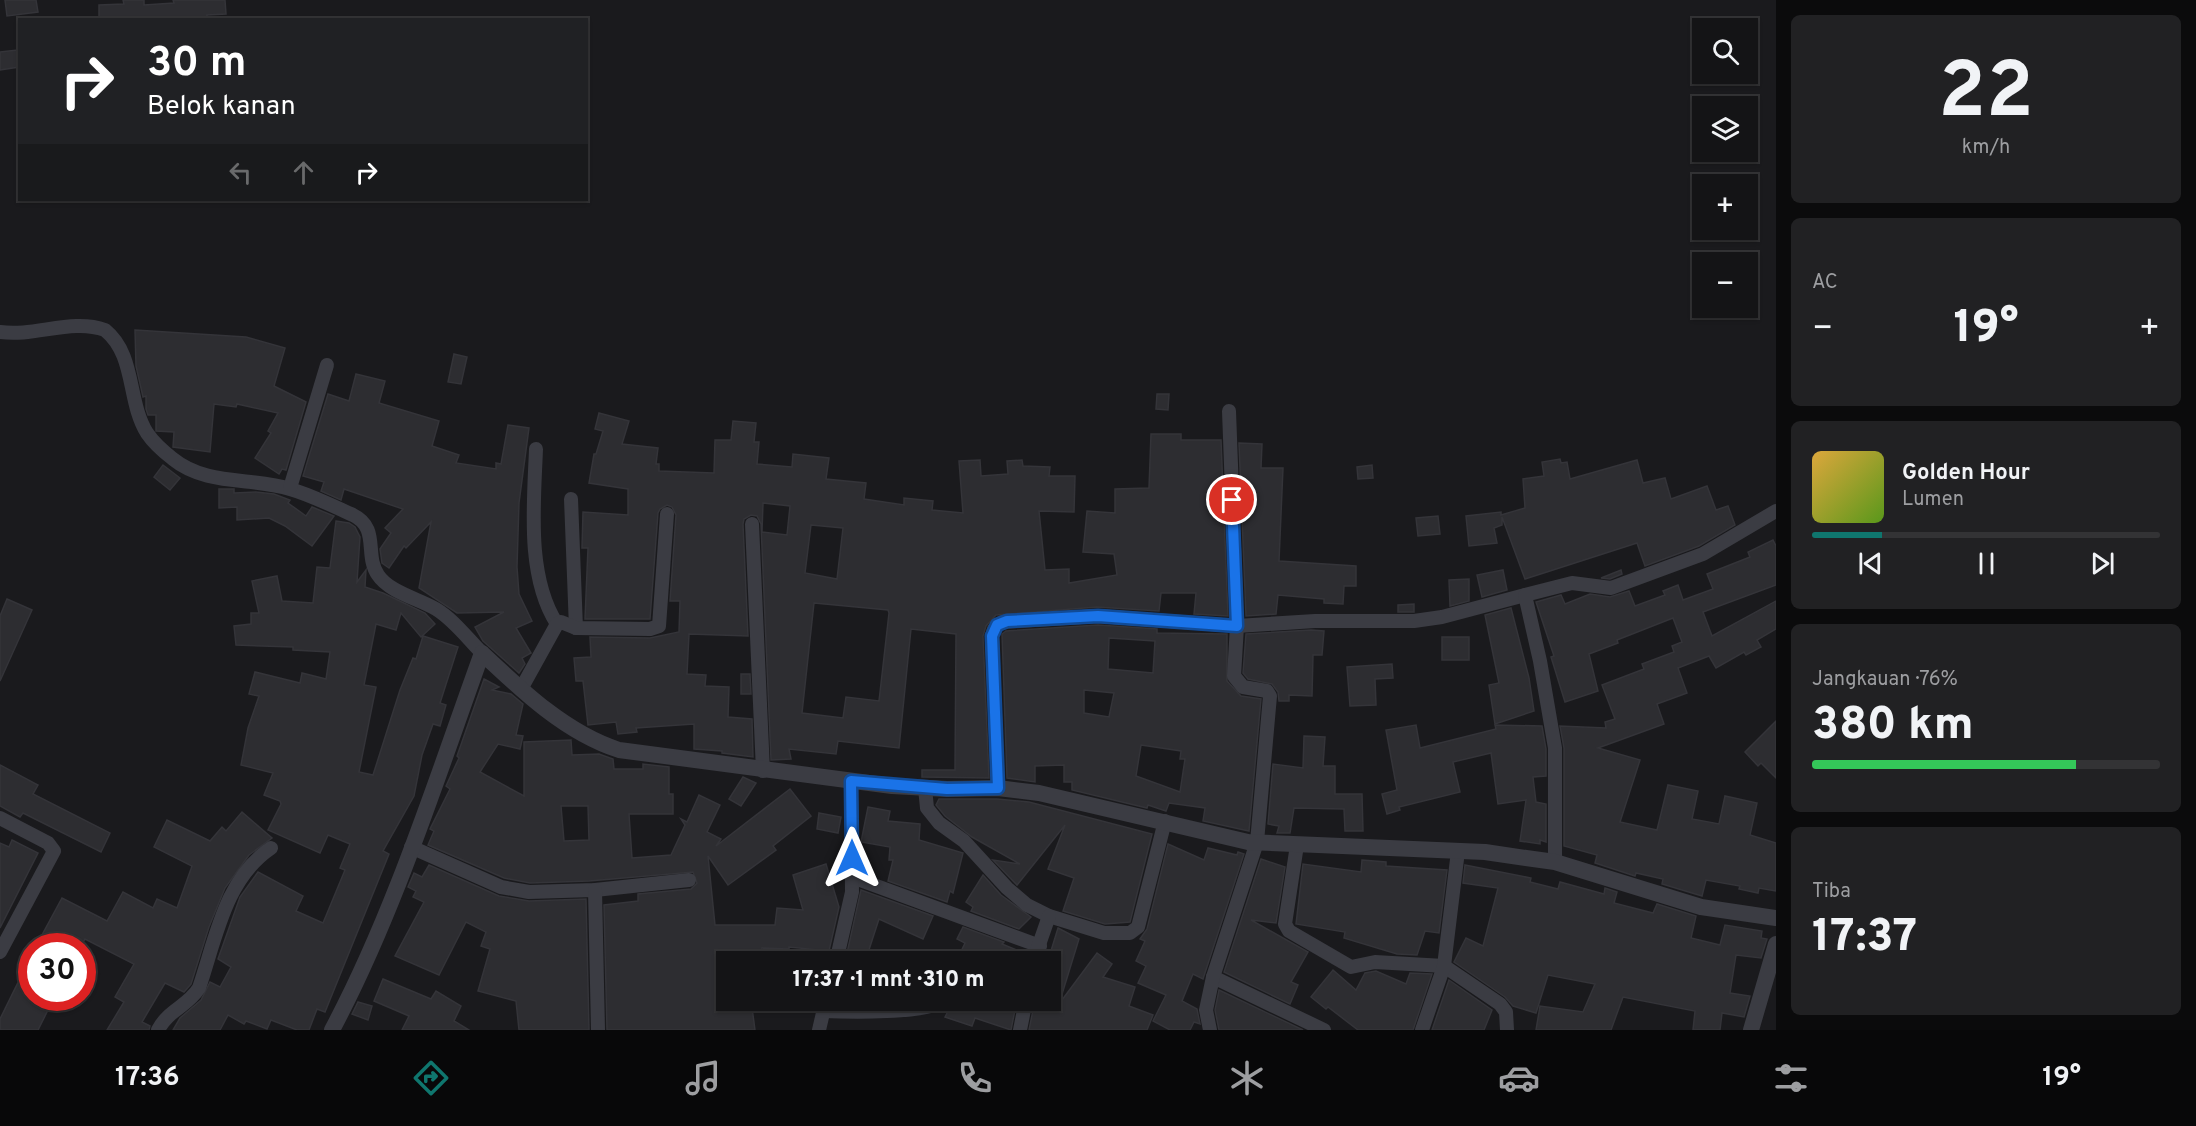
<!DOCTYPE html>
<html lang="id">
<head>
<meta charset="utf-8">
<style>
	body { margin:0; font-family:Overpass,sans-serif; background:#212123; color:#f1f3f6; height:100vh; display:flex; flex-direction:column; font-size:22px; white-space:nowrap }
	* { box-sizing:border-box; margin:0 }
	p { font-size:20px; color:#9d9ea1 }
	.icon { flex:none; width:33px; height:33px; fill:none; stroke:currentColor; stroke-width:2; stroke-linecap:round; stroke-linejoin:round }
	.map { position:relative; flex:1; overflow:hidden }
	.sheet { display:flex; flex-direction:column; gap:15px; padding:15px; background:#0b0b0c; width:420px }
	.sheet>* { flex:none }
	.hud { position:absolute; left:18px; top:18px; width:570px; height:183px; border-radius:0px; box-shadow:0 2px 4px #0004,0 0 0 2px #333335; background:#202124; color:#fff; overflow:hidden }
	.tools { position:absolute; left:1692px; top:18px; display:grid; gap:12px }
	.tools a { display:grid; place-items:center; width:66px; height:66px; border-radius:0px; background:#141416; box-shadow:0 2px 4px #0004,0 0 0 2px #333335; font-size:30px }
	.speed { position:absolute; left:18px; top:933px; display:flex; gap:12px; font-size:30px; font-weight:700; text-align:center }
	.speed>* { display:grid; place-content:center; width:78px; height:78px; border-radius:50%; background:#141416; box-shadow:0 2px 4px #0004,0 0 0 2px #333335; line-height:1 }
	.speed .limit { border:9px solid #d22; background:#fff; color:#111 }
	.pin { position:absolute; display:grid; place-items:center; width:51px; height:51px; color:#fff; margin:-26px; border:3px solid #fff; border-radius:50%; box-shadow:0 2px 6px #0007 }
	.me { position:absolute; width:66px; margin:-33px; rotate:0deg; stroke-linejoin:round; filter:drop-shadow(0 0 4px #0008) }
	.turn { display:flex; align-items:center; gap:21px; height:126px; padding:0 30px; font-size:27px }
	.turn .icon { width:78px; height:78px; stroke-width:2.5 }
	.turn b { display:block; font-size:42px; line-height:51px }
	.lanes { display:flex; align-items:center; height:57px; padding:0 30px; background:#0003; justify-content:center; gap:30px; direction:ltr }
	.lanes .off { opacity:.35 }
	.big { font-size:45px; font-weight:800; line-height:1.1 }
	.sheet .card { flex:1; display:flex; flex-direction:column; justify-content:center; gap:9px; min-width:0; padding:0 21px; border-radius:9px; background:#212123 }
	.sheet .dial { align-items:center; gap:0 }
	.dial b { font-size:78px; line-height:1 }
	.song { display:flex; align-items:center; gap:18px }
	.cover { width:72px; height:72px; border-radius:9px; background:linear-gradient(135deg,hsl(40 70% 55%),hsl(90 70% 35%)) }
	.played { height:6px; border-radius:3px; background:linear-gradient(90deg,#0f766e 20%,#333335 20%) }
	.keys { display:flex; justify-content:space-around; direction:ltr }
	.heat { display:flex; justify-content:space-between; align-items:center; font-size:33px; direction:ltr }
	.charge { height:9px; border-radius:4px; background:linear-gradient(90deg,#34c759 76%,#333335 0) }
	.trip { position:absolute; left:716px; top:951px; width:345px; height:60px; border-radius:0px; background:#141416; box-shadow:0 2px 4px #0004,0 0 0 2px #333335; font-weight:800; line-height:60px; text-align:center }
	.menu { display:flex; height:96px; justify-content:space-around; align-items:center; background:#080809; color:#9d9ea1 }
	.menu .icon { width:42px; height:42px }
	.menu .current { color:#0f766e }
	.menu b { font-size:27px; color:#f1f3f6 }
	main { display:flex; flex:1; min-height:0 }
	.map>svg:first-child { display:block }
</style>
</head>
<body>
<main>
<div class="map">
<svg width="1776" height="1030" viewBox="0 0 1776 1030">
	<rect width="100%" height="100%" fill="#1a1a1d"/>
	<!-- building -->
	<g fill="#2d2d31" stroke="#343439" stroke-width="1.5" fill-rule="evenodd">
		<path d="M5,0H36L38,12L7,16Z"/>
		<path d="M123,0H144V5L174,3L173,0H225L226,14L207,15V20H99V5L124,4Z"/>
		<path d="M17,50L19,67L0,70V52Z"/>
		<path d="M135,330L246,337L285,348L274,386L306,402L286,470L282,469L279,474L255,458L271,433L268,431L278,413L237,404L236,407L214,404L210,452L173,447L174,432L156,431V415H148L146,409V396L143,397L136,366Z"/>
		<path d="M454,354L467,357L461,384L448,382Z"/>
		<path d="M356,374L385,381L379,403L439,421L432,446L459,455L456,463L496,469V463L501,464L508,425L529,428L519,503L517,567L519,594L532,621L516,628L531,653L522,658L525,664L519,673L483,641L475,627L504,612L457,613L419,588L431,522L406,548L404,546L389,568L382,563L380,549L391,533L385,528L403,509L344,489L341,500L321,491L324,482L303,476L328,394L349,401Z"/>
		<path d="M1157,394H1169L1168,410L1156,409Z"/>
		<path d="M599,413L629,421L622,444L658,448L656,464H659V471L714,473L715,440H731L733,421L756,423L754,442H759L757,464L792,467L793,454L829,458L826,479L866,483L864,499L904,505V498L933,501L932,510L963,513L959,461L980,460L981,476L1008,474L1007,461L1022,460L1023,466L1050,467L1049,476H1075L1074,512L1039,511L1045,570L1069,569V583L1117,575L1114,554L1083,552L1087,511L1115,513V489L1149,488L1151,434H1181V440H1221L1228,616L1194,614L1196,593H1161L1159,611L1097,607L996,615L986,626L983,636L989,778L922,777V770H955L956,634L911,629L899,748L838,741L836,754L789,749L791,759L771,760L761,524L757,516L751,515L744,519L743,524L748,636L689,634L687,674L706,675L705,686L729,687L728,717L752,719L753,757L722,753V751L694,749V724L636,728L637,732L618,734L616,722L588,725L583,681H576L574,658L591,657L590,637L650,638L679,632L680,601H670L676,515L672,507L667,505L660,509L658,513L650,619H585L588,548H582L583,512L628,515V489L589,483L594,454H596L603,431L595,429ZM763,503L790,506L787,535L762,532ZM811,525L843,528L837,579L805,573ZM814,603L888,610L889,613L879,701L846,697L843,718L802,713Z"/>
		<path d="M1239,443L1262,444L1261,468H1283L1279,561L1356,566V586H1344L1343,604L1324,603V599L1278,595L1276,614L1246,616Z"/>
		<path d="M1560,459L1561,463L1567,462L1570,479L1637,460L1643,483L1665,478L1671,499L1707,486L1716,510L1728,506L1735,525L1699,546L1645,566L1637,543L1525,579L1502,517V525L1494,528L1497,543L1469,546L1466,516L1501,512V515L1525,508L1523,479L1544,476L1542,462Z"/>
		<path d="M163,465L180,478L170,490L154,477Z"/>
		<path d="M1372,465L1373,478L1358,479L1357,467Z"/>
		<path d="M219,489H234V493L256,492L274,494L290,500L288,503L306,516L312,507L334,516L312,546L285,526L269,518L237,520V507L219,508Z"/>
		<path d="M1438,516L1440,534L1418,536L1416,518Z"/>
		<path d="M336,521L349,523L355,527L360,537L357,582L366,570L365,587L383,593L425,613L435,624L421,637L401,613L396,630L376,624L364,685L376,687L359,772L373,775L400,690L413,658L416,659L423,636L458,647L440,703L446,705L440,726L433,724L422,755L414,796L383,851L389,854L325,1012L317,1009L309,1030H297L271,1020L267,1029L246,1021L244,1024L228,1015L220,1030H173L180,1018L201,1000L210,982L220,987L231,967L218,959L240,897L258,872L303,896L296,911L323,923L345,870L340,868L350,844L328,835L320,853L268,830L281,804L280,801L264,795L273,773L241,765L248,728L259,696L249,694L255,672L300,683L302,673L326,679L330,652L293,650V647L236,645L234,626L251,624V613H259L252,581L277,576L282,601L313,603L317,567L330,568Z"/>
		<path d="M1773,540L1776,546V585L1703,612L1712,636L1776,601V629L1757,640L1761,647L1746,655L1744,652L1716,668L1709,656L1678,668L1687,693L1657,704L1664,724L1598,748L1640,760L1620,822L1657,830L1668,785L1698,791L1692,819L1719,824L1725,796L1757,803L1750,835L1776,843V891L1759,888L1758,893L1739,889L1740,886L1706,880L1702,896L1662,884L1663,879L1636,873L1635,876L1595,863L1597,855L1564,846V748L1560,726L1606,728L1605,722L1615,719L1602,685L1644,669L1642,664L1674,652L1672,646L1682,642L1673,618L1617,640L1618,643L1589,654L1598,691L1565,702L1551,657L1554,656L1536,602L1561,595L1565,604L1590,594L1610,597L1629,591L1635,606L1665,595L1663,591L1678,585L1683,600L1713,589L1707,574L1750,557L1748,552Z"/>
		<path d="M1503,570L1507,590L1482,597L1477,575Z"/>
		<path d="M1621,570L1622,574L1610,579L1601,578Z"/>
		<path d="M1469,579V601L1450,606L1449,580Z"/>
		<path d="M7,599L32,610L0,681V616Z"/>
		<path d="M1414,604V612H1398V605Z"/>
		<path d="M1511,608L1529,678L1534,711L1495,724L1489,685L1499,683L1485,615Z"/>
		<path d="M1098,625L1157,629V633L1227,634V681L1241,696L1261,699L1249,831L1203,821L1205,808L1169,803L1166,811L1148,805L1147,808L1072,790V782H1064V765L1035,766V782L1007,778L1002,634L1006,631ZM1109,638L1155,641L1153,673L1108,669ZM1084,690L1114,693L1109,717L1084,713ZM1141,745L1181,751L1180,759H1185L1180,792L1136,776Z"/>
		<path d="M1311,630L1324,631L1322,655H1313L1312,696L1289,695V701H1279L1278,692L1272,684L1248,679L1243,673L1246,634Z"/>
		<rect x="1442" y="637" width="27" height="23"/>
		<path d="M1392,664L1393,678L1375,679L1376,705L1350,706L1347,667Z"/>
		<path d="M741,674H750L751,694H741Z"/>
		<path d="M484,679L499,687L492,690L511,694L523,704L516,735L523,736L520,749L498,744L480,772L524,796V742L571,740L572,755L599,754L613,759L614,769H643V764L669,767V794H673V814H629L632,858L671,855L685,825L681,819L687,822L699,795L720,805L707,832L721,839L716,846L790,789L811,816L773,846L776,850L728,885L708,856L715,925H775L777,908L803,910L793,875L826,864L839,907L829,951L789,947V949L762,948L761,962H726V1000H751L755,1030H607L604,905L638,901V894L691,889L697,883L693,872L589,881L530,883L504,878L428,845L434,831L430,829L450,789L446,786L459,758L457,756ZM561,806H588L589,840L564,841Z"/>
		<path d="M1776,721V778L1761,763L1758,766L1745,752Z"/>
		<path d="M1416,725L1420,748L1496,729L1495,725L1542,726L1546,749V776L1533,777L1536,802L1546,804V842L1540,840V844L1520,841L1526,800L1498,804L1491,753L1453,762L1460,792L1399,807L1400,810L1387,814L1382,794L1397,790L1386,730Z"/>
		<path d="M1304,736L1325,737L1323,766H1335V794H1362L1363,831H1345L1344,809L1294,808L1290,833H1277L1279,826L1268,824L1273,764L1303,768Z"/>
		<path d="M0,765L38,785L33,794L110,833L101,852L23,813L20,817L0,806Z"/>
		<path d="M743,777L756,783L741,806L729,799Z"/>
		<path d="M939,799H997L1029,802L1152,834L1130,922L1105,924L1063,911L1074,878L1048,869L1065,825L1017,885L993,860L1020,864L972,837L945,816L936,805Z"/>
		<path d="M868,807L890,811L888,821L920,824L919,840L963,853L953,893L950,891L947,902L888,881L893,860H889L890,847L861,842Z"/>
		<path d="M242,812L272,838L249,855L225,888L209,927L191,984L184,992L165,983L142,1022L150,1026L149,1030H107L124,1002L115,997L134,964L85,939L81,946H36L62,898L107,921L123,892L153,908L157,899L177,908L192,866L154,847L167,820L210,841L222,827L226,831Z"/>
		<path d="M819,813L841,817L838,833L817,829Z"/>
		<path d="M12,840L38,853L0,928V843L9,847Z"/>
		<path d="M1168,844L1204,860L1208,848L1237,855L1238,852L1244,854L1203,979L1193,974L1182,1001L1197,1009L1200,1024L1194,1022L1190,1030H1170L1153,1021L1166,995L1138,983L1146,966L1136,961L1145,941L1140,939L1147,929Z"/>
		<path d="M1261,859L1285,867L1276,923L1251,920L1308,952L1291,982L1298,985L1290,1004L1224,972Z"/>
		<path d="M1362,860L1386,862V866L1447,870L1439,933L1425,931L1417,955L1397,954L1344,938L1345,932L1296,924L1303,864L1361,872Z"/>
		<path d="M429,865L499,896L529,901L586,899L589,1030H519L516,1001L478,991L490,949L481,946L486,932L466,922L439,975L395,956L424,902L413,897L416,891L408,887L414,873L422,877Z"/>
		<path d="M1465,865L1531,878L1530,882L1558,889L1560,882L1604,894L1605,888L1617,892L1614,903L1653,913L1657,904L1696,916L1691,938L1720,945L1725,925L1762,931L1761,938L1767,939L1761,958L1736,955L1730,993L1750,996L1744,1017L1722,1013L1720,1030H1693L1695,1011L1623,997L1611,1030H1536L1540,1006L1583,1012L1595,984L1548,975L1536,1013L1513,1006L1505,997L1454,962L1466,938L1483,946L1498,888L1463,883Z"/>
		<path d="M983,875L1001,895L1031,917L1019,929L971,911L973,907L966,902Z"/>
		<path d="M861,890L933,916L923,939L879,919L865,962H845Z"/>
		<path d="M963,927L1004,942L1002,944L1026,954L1024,962H956L965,943L957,939Z"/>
		<path d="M1058,928L1079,939L1059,1004L1097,953L1112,964L1103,977L1135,987L1129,1006L1153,1015L1147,1030H1029L1035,1000H1050V967L1054,955L1050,954Z"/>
		<path d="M32,954V998H54L38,1030H0V1019Z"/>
		<path d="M1333,970L1356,990L1365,973L1376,971L1406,984L1410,973L1432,974L1413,1030H1358L1328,1007L1326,1009L1311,997Z"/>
		<path d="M383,979L431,999L436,991L461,1006L454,1021L469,1030H402L409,1016L374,1001Z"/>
		<path d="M1449,980L1492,1010L1484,1030H1432Z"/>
		<path d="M1219,990L1303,1030H1219L1215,1010Z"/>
		<path d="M954,1000H1017L1011,1030L975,1018L972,1026L945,1017Z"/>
		<path d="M358,1002L372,1006L368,1020L352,1014Z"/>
	</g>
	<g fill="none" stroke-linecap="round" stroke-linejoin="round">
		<!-- minor -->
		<g stroke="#3b3c43" stroke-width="14">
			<path d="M0,332C35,337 72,318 105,330C136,355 127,401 147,433C153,442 164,452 173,459C206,486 252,477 290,489C311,495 333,506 353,515C380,528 364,555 378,575C389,592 419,599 436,609C454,620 468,639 482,653"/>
			<path d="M536,449C534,503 526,576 557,624"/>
			<path d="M290,488L327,365"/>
			<path d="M571,499L576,628"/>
			<path d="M752,524L763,771"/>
			<path d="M521,689L557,624L561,622L576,628L650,629L659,626L667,514"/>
			<path d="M925,788L927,808L939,823L964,841L1007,888L1027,905L1049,916L1104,933H1130L1138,927L1165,821"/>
			<path d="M998,788L992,636L994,629L1002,622L1098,616L1237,626L1315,621H1414L1442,617L1525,595"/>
			<path d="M0,818L48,843L54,851L0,952"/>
			<path d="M1297,845L1285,924L1289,931L1351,967L1375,962L1444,966L1500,1004L1506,1012L1507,1030"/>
			<path d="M411,847L501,887L529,892L595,890L689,880"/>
			<path d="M1555,862V748L1540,661L1525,595L1572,583L1611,588L1703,554L1776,511"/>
			<path d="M852,877L1040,946"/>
			<path d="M595,890L598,1030"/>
			<path d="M836,962L852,892L851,781"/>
			<path d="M1033,962L1049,916"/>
			<path d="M1213,977L1324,1030"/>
			<path d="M823,1011C847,1012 928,1014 945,1000"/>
			<path d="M158,1030C169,1009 187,1007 199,988C216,938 225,879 271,848"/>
			<path d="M819,1030L826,1000"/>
			<path d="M1020,1030L1026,1000"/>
			<path d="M1210,1030L1206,1010L1213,977L1257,842L1270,696L1267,691L1243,687L1234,676L1237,626L1229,411"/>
			<path d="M1422,1030L1444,966L1458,851"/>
		</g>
		<!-- tertiary -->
		<g stroke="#3b3c43" stroke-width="16">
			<path d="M332,1030C394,914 437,777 482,653C522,691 566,733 619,750L892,786L947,789L998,788L1039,793L1248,842L1485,852L1526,858L1555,862L1701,907L1776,918"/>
			<path d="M1751,1030L1776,944"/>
		</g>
	</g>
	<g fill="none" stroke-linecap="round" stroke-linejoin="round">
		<defs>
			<path id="route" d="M852,858L851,781L947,789L998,788L992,636L997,625L1007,621L1098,616L1237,626L1232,500"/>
		</defs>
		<!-- route casing -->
		<use href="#route" stroke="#114b97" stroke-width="15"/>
		<!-- route -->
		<use href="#route" stroke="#1a73e8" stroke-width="10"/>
	</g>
</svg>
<div class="tools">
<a><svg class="icon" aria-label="search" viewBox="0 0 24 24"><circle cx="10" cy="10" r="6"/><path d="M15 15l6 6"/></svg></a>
<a><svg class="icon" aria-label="layers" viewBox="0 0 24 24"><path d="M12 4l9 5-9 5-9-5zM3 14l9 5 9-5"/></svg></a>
<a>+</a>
<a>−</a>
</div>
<div class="speed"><div class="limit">30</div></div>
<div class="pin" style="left:1232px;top:500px;background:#d93025"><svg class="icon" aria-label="arrive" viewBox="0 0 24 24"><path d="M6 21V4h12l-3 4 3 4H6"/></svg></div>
<svg class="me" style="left:852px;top:858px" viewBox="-20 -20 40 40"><path d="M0-17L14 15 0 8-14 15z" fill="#1a73e8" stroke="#fff" stroke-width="4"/></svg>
<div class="trip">17:37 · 1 mnt · 310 m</div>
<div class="hud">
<div class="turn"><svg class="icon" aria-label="right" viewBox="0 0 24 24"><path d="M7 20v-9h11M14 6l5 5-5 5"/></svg><div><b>30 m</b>Belok kanan</div></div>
<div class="lanes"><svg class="icon off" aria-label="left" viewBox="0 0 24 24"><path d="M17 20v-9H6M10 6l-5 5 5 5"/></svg><svg class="icon off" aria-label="ahead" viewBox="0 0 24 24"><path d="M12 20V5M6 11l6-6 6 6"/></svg><svg class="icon" aria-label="right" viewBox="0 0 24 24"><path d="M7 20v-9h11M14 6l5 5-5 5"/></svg></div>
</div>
</div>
<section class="sheet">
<div class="card dial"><b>22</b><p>km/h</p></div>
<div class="card"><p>AC</p>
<div class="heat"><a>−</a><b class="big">19°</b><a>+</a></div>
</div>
<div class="card">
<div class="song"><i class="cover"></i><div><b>Golden Hour</b><p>Lumen</p></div></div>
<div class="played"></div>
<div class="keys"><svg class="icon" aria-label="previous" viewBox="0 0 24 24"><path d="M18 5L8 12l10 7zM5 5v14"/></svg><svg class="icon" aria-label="pause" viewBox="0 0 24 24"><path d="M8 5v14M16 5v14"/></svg><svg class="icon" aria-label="next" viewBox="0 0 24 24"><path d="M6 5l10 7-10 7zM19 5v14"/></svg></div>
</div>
<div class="card"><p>Jangkauan · 76%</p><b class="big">380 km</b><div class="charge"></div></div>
<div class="card"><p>Tiba</p><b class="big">17:37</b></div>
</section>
</main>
<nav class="menu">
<b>17:36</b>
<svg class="icon current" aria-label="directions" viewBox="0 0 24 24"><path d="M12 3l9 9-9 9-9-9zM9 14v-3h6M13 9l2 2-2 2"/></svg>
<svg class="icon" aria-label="music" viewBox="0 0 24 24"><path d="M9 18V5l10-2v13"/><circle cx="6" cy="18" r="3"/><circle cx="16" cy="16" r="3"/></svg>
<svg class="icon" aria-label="phone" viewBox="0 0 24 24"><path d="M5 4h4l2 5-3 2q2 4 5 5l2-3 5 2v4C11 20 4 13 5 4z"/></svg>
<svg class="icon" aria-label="climate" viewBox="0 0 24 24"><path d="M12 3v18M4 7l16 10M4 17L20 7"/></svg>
<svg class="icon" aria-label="car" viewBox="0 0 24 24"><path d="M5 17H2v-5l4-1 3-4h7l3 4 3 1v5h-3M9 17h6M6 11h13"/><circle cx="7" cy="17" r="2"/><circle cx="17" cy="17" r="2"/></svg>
<svg class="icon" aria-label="filters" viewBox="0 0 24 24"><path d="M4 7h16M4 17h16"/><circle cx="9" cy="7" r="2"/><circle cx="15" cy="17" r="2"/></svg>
<b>19°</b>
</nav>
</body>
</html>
